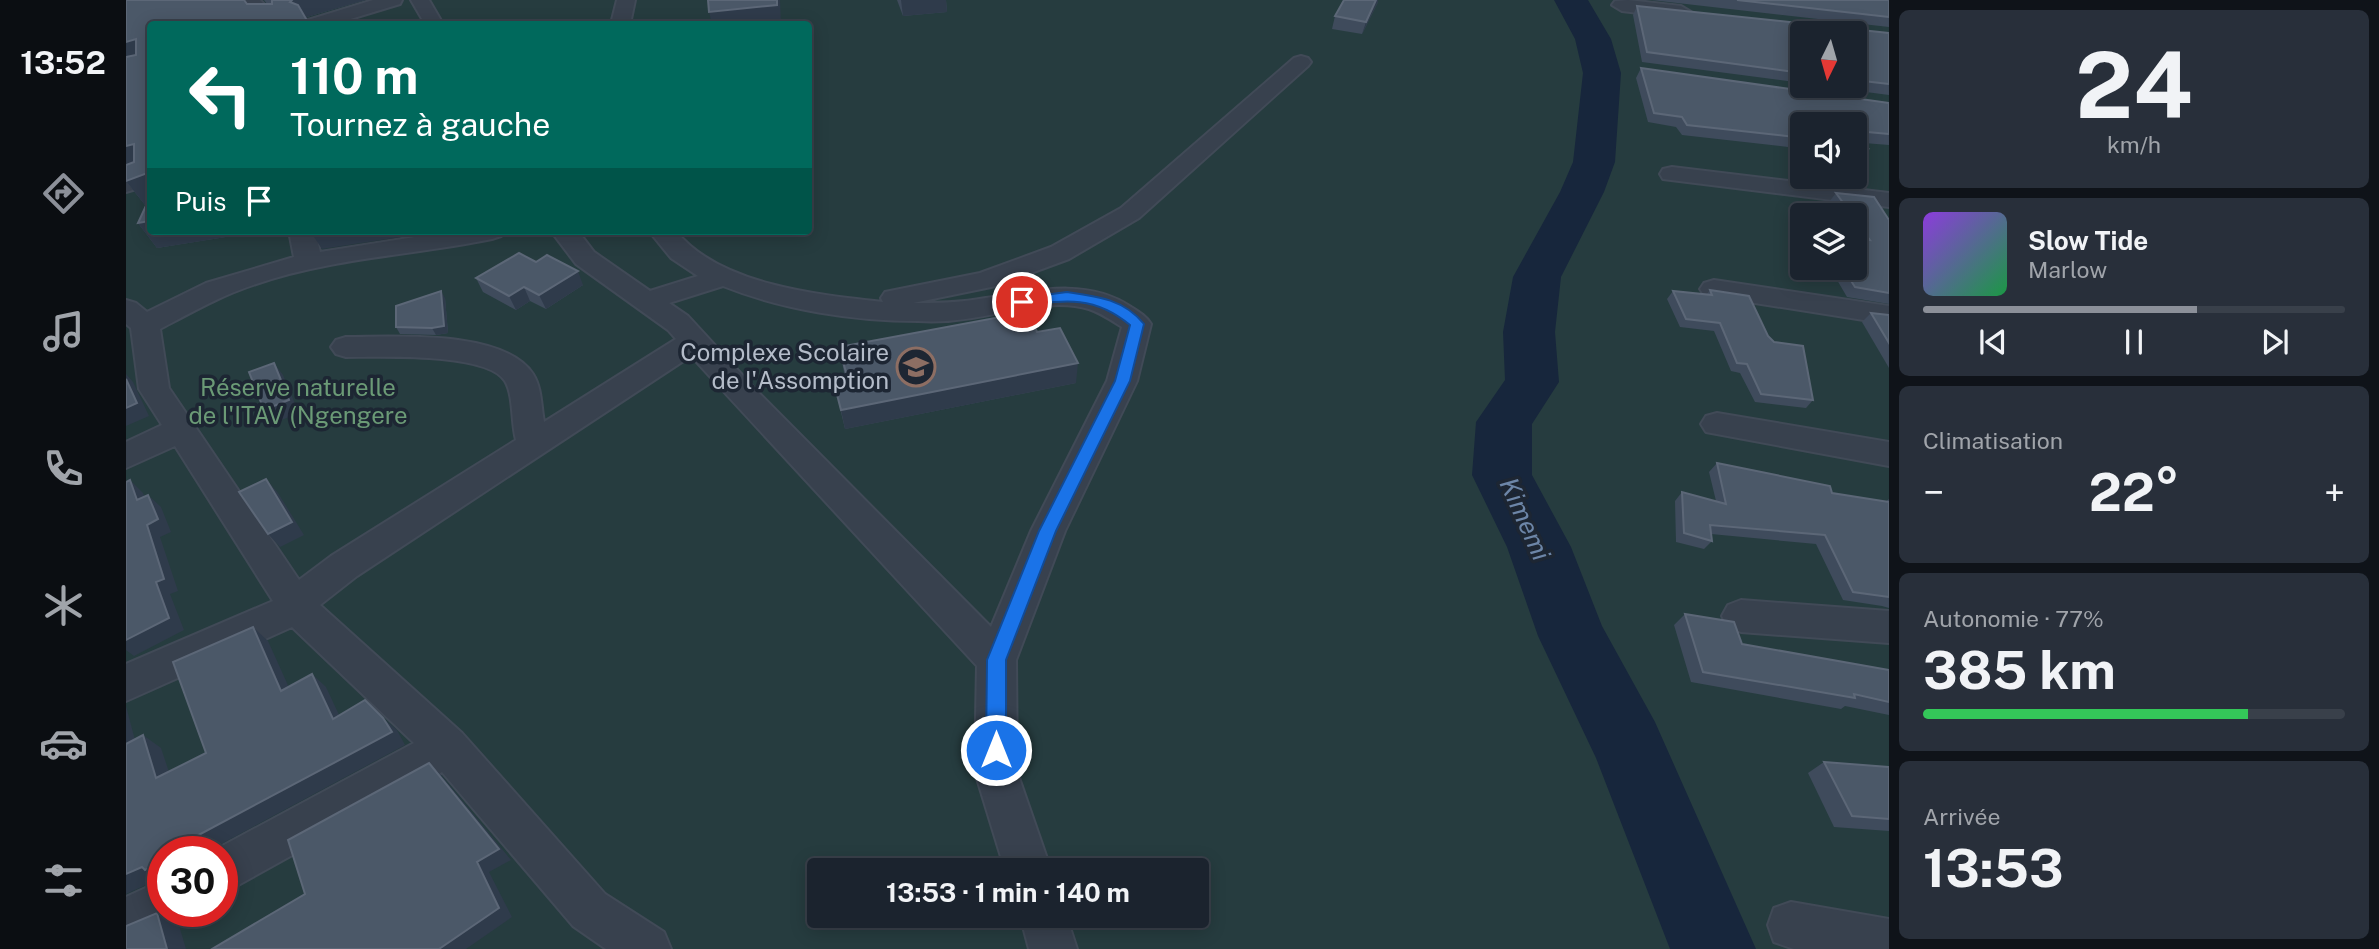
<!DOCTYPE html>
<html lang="fr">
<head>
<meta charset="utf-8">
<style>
	body { margin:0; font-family:"Public Sans",sans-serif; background:#282f3a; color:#f1f3f6; height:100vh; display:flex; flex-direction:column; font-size:26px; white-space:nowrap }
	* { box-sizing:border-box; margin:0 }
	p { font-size:23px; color:#a0a4aa }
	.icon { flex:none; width:38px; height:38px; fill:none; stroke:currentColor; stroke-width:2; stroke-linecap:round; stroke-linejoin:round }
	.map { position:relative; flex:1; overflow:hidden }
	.side { display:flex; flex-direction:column; gap:10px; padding:10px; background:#0f1319; width:490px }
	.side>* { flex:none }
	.top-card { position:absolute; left:21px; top:21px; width:665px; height:214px; border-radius:7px; box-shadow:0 4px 18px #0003,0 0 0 2px #39404a; background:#00695c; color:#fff; overflow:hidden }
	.needle { width:46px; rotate:185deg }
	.buttons { position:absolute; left:1664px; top:21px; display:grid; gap:14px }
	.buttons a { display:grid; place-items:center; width:77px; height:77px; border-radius:7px; background:#1b232e; box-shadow:0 4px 18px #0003,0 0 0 2px #39404a; font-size:35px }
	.speed { position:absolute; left:21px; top:836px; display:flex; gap:14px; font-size:35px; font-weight:700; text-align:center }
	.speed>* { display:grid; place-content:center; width:91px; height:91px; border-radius:50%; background:#1b232e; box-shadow:0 4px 18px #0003,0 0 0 2px #39404a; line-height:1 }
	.speed .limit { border:10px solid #d22; background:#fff; color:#111 }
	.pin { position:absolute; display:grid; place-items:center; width:60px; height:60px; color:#fff; margin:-30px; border:4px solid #fff; border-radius:50%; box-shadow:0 2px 7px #0007 }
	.me { position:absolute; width:77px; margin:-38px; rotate:0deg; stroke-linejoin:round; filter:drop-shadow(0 0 5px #0008) }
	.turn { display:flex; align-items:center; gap:24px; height:147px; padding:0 28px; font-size:32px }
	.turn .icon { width:91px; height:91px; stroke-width:2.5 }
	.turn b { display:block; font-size:49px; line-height:60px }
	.then { display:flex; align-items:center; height:66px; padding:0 28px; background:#0003; gap:14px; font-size:26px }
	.big { font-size:52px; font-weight:700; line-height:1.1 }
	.side .widget { flex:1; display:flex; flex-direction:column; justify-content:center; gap:10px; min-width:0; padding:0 24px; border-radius:10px; background:#282f3a }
	.side .dial { align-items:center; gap:0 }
	.dial b { font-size:91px; line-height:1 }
	.song { display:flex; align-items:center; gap:21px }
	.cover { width:84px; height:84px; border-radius:10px; background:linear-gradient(135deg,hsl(270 70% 55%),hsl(140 70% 35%)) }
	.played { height:7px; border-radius:4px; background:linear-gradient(90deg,#8c9099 65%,#39404a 65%) }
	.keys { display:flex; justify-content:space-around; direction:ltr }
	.heat { display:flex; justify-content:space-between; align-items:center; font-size:38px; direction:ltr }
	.charge { height:10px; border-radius:5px; background:linear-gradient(90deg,#34c759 77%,#39404a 0) }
	.trip { position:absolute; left:681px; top:858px; width:402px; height:70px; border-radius:7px; background:#1b232e; box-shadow:0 4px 18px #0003,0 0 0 2px #39404a; font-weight:700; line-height:70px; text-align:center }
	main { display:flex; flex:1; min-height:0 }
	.dock { display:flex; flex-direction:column; width:126px; justify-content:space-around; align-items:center; background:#0b0e12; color:#a0a4aa }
	.dock .icon { width:49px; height:49px }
	.dock .current { color:#8c9099 }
	.dock b { font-size:32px; color:#f1f3f6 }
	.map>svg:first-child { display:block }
</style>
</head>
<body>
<main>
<nav class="dock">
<b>13:52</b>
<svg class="icon current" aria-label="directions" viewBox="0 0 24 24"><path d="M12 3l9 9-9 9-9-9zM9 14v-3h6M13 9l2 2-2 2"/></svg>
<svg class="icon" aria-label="music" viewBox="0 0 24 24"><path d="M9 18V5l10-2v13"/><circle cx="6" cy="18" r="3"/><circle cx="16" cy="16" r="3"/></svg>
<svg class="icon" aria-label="phone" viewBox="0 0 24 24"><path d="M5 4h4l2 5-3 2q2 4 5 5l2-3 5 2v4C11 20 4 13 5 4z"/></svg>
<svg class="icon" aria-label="climate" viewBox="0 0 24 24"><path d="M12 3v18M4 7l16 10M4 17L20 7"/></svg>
<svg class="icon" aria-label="car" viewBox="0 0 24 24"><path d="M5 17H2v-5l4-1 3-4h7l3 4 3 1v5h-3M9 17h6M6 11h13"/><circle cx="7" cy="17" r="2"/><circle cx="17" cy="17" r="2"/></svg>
<svg class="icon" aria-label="filters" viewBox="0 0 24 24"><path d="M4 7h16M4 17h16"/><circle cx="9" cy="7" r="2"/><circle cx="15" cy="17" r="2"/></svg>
</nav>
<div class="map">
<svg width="1763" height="949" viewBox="0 0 1763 949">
	<rect width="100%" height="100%" fill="#242f3e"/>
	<!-- green -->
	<path fill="#263c3f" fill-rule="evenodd" d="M0,0H1763V949H0ZM24,24H682V231H24ZM1676,33H1729V86H1676ZM1676,124H1729V177H1676ZM1676,215H1729V268H1676ZM37,852H96V912H37ZM693,870H1071V915H693Z"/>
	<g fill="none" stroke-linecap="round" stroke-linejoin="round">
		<!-- river -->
		<path fill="#17263c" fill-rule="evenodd" d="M1428,0H1462L1485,39L1495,73L1489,162L1478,192L1435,277L1429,332L1433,382L1406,424V475L1445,547L1476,626L1529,722L1630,949H1544L1470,758L1412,636L1381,547L1346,475L1350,422L1379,380L1377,332L1387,277L1434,192L1447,162L1457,73L1449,39Z"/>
		<defs>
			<g id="street">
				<path d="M114,0H134L157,24H136Z"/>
				<path d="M247,0H276L274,4L208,24H179L182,20Z"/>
				<path d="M285,0H303L317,24H299Z"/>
				<path d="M491,0H509L504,24H485Z"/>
				<path d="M1502,0L1555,6L1565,12L1555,18L1496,11L1486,5L1489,1Z"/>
				<path d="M1175,56L1182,58L1185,62L1182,66L1013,218L943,259L870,286L787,303C807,303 827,303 847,300C899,293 958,275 1005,307C1013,312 1020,316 1025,324L1011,381L939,531L890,660L891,772L925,870H879L849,772L851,666L565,356L231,576L194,605L336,733L479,894L538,932L545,949H480L447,926L316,772L96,894V852H85L288,743L166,627L0,701V664L147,601L49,446L0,468V442L36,425L13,389L5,328L0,324V300L10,303L21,312L80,283L168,257L163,231H189L194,252L327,231H379L375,236L366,239C288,255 205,258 130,284C96,295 66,312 34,329L43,388L173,580L205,556L390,440C385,422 388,396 379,381C361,352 253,357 220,357L210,354L205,347L210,340L220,337C269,337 377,329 407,374C416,388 415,407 418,422L550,339L542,330L450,264L425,231H452L468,252L524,291L572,276L545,258L523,231H550C593,285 692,295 757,302L755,298L759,292L854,273L925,247L995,208L1168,58ZM597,286C657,310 728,321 792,321C810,322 828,321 846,318C883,313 926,298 963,309C975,313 985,320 996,327L981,381L905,531L865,627L631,391L562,316L543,303Z"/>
				<path d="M1546,167L1763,193V207L1537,179L1534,174L1537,169Z"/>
				<path d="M24,170V185L0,192V177Z"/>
				<path d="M1588,280L1763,306V324L1578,295L1574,289L1578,283Z"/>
				<path d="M1591,413L1763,442V466L1580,432L1575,424L1580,416Z"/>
				<path d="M1615,600L1763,611V643L1615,632L1602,627L1596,616L1602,605Z"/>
				<path d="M37,880V912H56L53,919L0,944V897Z"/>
				<path d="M1665,902L1763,919V949H1668L1648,942L1642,925L1648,908Z"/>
				<path d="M894,915H940L951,949H903Z"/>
			</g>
		</defs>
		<!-- street casing -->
		<use href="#street" stroke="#414a57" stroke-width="4"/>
		<!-- street -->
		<use href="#street" fill="#38414e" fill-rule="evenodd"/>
	</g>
	<!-- wall -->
	<g fill="#3f4b5c">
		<path d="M0,0H118L121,4H141L138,0H239L181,17L180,19L183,24H24V231H106V236L31,248L12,223L21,204L19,205L0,181Z"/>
		<path d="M771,0H820L821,12L777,16Z"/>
		<path d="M1525,0H1763V27Z"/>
		<path d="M1252,2L1236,34L1206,29L1209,16Z"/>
		<path d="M1511,6L1763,33V95L1694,86H1729V33H1676V83L1516,62L1507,15Z"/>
		<path d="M1515,68L1763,103V145L1738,143L1742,148L1735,158H1729V124H1676V171L1662,147L1556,135L1550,127L1522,122L1510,78Z"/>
		<path d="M1729,167L1735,176L1727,186L1682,181L1680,177H1729Z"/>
		<path d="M1710,193L1763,220V304L1721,297L1704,268H1729V215H1712L1703,202Z"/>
		<path d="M410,262L457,285L420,309L404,301L390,310L357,292L350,278Z"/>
		<path d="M1584,290L1642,336L1687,400L1680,408L1629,402L1614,373L1605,371L1588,331L1554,327L1541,299L1547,291L1581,294Z"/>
		<path d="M319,298L322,333L310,335L274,334L270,327Z"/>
		<path d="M1745,313L1763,315V368L1736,322Z"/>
		<path d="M911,332L950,383L719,429L707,379L719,377L713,347Z"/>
		<path d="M1591,463L1706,493L1759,502L1763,499V608L1756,606L1717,600L1690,544L1585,534L1586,541L1578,549L1550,542L1549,501L1556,492L1590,501L1583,472Z"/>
		<path d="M1559,614L1616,644L1763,670V715L1719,706L1715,709L1565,682L1548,625Z"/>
		<path d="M1698,762L1763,767V831L1708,827L1682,773Z"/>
	</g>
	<!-- shaded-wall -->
	<g fill="#2f3b4b">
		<path d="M166,0H239L181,17L176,24L164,2Z"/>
		<path d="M651,0H654L655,24H586L583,12Z"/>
		<path d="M775,0H820L821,12L777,16Z"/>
		<path d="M1250,0H1252V2L1236,34L1240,22Z"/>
		<path d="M10,39L24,60L0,69V42Z"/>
		<path d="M8,144L24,166L0,174V146Z"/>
		<path d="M24,172V203L19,205L0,181Z"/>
		<path d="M24,221V231H106V236L31,248L12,223Z"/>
		<path d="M184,231H314L196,249Z"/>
		<path d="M452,271L457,285L420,309L413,295Z"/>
		<path d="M398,287L404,301L390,310L383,296Z"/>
		<path d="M315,291L319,298L322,333L310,335L306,328Z"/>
		<path d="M148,363L157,375L173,413L148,423L138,410Z"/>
		<path d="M952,363L950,383L719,429L715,410Z"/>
		<path d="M0,374L7,382L23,416L0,426Z"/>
		<path d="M140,479L152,493L178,535L154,547L142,534Z"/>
		<path d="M4,480L17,493L25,512L11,500Z"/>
		<path d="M22,495L35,507L45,532L34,537L52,591L44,594L58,630L8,656L0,650V640L30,582L21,525Z"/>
		<path d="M127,627L142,641L170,703L155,691Z"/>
		<path d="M186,674L200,687L221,732L207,719Z"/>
		<path d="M0,706L14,759L0,751Z"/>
		<path d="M257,718L271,730L279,745L84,850L83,852H52L64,843L65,839Z"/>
		<path d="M17,735L35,748L49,790L30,778Z"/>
		<path d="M303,763L315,775L385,860L363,872L386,917L340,949H313L351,862Z"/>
		<path d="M37,861V879L35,878L0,894V874L16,867Z"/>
		<path d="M31,913L52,922L60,949H41Z"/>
	</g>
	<!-- building -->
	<g fill="#4b5868" stroke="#5c6777" stroke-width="2">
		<path d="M0,0H118L121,4H146V0H166L164,2L172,5L183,24H24V172L0,181V165L8,162V144L0,146V57L10,55V39L0,42Z"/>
		<path d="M582,0H651V5L583,12Z"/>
		<path d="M1218,0H1250L1240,22L1209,16Z"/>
		<path d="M1611,0H1763V17Z"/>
		<path d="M1511,6L1701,26H1733L1735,30L1763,33V84L1729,80V33H1676V73L1521,52Z"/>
		<path d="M1515,68L1763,103V134L1730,131L1742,148L1729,147V124H1676V149L1669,137L1561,125L1556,117L1528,113Z"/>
		<path d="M1729,167L1735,176L1729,175Z"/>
		<path d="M1710,193L1748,197L1763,220V293L1729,287L1717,268H1729V255L1736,256L1729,245V239L1744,240L1729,220V215H1726Z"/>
		<path d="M24,197V221L12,223Z"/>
		<path d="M393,253L410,262L421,255L452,271L413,295L398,287L383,296L350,278Z"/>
		<path d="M1584,290L1623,296L1642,336L1648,342L1677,346L1687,400L1635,394L1621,364L1611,363L1594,323L1560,319L1547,291L1586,295Z"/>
		<path d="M315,291L318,326L306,328L270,327V306Z"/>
		<path d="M902,312L911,332L934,328L952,363L715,410L707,379L721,376L713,347Z"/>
		<path d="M1745,313L1763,315V343Z"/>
		<path d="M148,363L163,400L138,410L123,372Z"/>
		<path d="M0,379L11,403L0,408Z"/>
		<path d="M1591,463L1704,486L1706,493L1763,502V597L1727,592L1699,535L1584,525L1586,541L1558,533L1556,492L1600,504Z"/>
		<path d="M140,479L166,522L142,534L113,492Z"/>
		<path d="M4,480L11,500L22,495L32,519L21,525L38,579L30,582L43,618L0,640V482Z"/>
		<path d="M1559,614L1608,622L1616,644L1763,670V702L1728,694L1729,698L1577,672Z"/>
		<path d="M127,627L155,691L186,674L207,719L239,700L257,718L266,732L65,839L64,843L67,844L52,852H37V861L19,870L16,867L0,874V744L17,735L30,778L80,753L47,662Z"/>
		<path d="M1698,762L1763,767V819L1726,816Z"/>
		<path d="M303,763L373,849L351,862L373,908L313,949H86L179,894L162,840Z"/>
		<path d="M31,913L41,949H0V926Z"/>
	</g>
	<!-- route -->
	<path fill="#1a73e8" stroke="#114b97" stroke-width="2" d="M941,292C970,296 998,299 1018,324L1004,381L930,531L880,660V750L877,757L870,759L863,757L860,750L861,660L913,531L989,381L1004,325C968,295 939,300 896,306L889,302L896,298Z"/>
	<!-- icons -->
	<defs>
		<symbol id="school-ring" viewBox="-11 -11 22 22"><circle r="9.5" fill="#1d2633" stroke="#8d6e63" stroke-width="1.5"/><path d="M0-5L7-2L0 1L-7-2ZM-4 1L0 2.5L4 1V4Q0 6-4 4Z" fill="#8d6e63"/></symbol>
	</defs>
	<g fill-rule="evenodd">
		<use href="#school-ring" x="768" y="345" width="44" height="44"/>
	</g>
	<g text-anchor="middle" stroke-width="7" stroke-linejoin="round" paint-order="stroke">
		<!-- poi labels -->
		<g font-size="24" fill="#b4bcc9" stroke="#1d2633" text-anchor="end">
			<text x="763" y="361">Complexe Scolaire<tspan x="763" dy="28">de l'Assomption</tspan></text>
		</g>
		<!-- park labels -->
		<g font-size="24" fill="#6b9a76" stroke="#1d2633">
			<text x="172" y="396">Réserve naturelle<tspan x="172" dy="28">de l'ITAV (Ngengere</tspan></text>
		</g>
		<!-- water labels -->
		<g font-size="26" font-style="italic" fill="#6d86a8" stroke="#1d2633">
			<text transform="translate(1399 519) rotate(66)" y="9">Kimemi</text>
		</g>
	</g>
</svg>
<div class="buttons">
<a><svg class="needle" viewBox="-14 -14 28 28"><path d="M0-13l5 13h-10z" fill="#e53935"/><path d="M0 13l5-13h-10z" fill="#a0a4aa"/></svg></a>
<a><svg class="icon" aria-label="sound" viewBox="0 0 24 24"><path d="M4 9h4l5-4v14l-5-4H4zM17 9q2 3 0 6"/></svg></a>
<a><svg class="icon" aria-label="layers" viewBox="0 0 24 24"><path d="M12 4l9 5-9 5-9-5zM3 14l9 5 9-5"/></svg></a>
</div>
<div class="speed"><div class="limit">30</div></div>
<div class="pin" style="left:896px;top:302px;background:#d93025"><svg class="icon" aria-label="arrive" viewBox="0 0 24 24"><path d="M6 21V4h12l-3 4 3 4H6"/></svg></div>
<svg class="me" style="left:870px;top:750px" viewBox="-20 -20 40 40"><circle r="17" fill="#1a73e8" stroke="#fff" stroke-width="3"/><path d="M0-11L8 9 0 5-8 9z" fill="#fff"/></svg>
<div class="trip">13:53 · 1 min · 140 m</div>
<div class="top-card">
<div class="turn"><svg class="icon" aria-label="left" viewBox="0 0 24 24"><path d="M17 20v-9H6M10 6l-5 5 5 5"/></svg><div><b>110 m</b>Tournez à gauche</div></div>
<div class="then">Puis<svg class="icon" aria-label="arrive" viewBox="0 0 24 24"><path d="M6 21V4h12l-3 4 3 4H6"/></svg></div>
</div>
</div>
<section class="side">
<div class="widget dial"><b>24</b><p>km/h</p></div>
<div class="widget">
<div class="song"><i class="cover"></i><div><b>Slow Tide</b><p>Marlow</p></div></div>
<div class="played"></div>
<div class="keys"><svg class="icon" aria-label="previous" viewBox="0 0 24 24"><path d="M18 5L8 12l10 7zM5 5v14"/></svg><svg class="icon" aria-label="pause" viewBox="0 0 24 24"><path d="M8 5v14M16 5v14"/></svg><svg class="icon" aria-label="next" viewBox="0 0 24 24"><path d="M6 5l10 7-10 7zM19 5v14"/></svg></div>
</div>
<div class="widget"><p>Climatisation</p>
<div class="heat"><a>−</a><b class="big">22°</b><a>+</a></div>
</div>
<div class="widget"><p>Autonomie · 77%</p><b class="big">385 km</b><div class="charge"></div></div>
<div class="widget"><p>Arrivée</p><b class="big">13:53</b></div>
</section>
</main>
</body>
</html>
